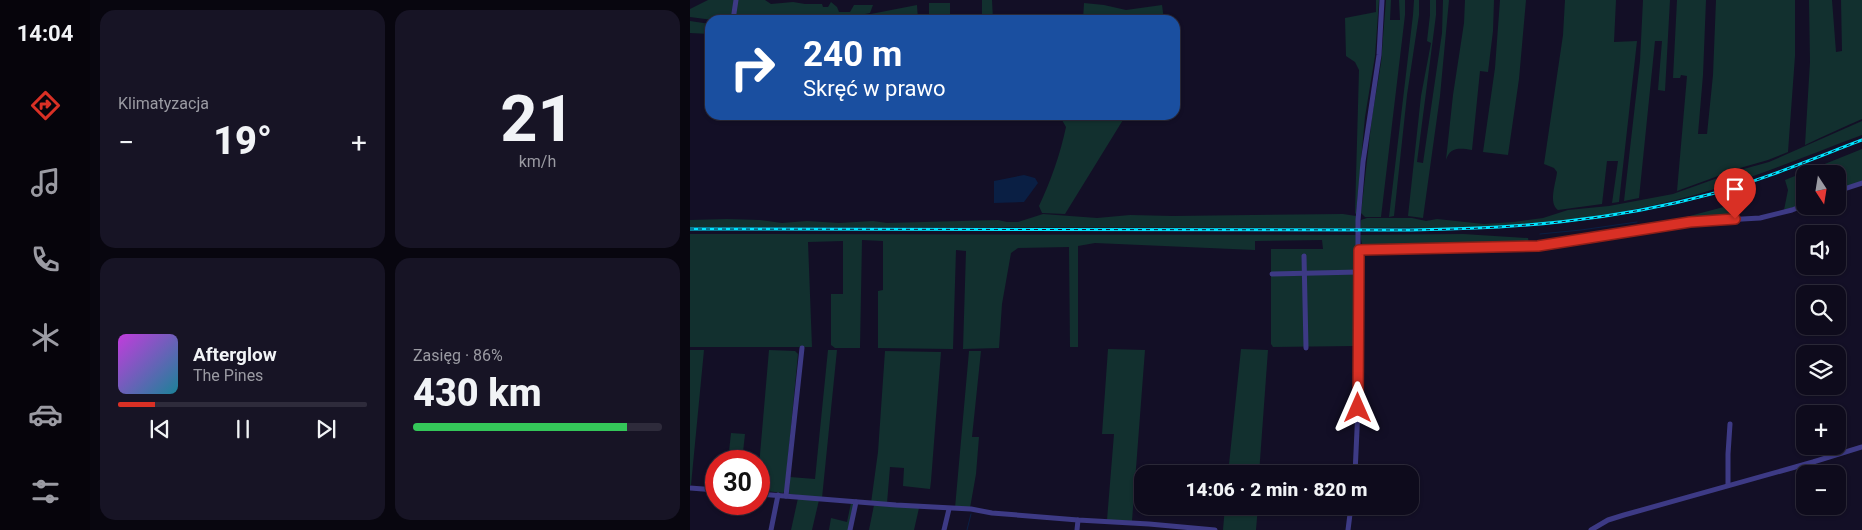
<!DOCTYPE html>
<html lang="pl">
<head>
<meta charset="utf-8">
<style>
	body { margin:0; font-family:Roboto,sans-serif; background:#171425; color:#f1f3f6; height:100vh; display:flex; flex-direction:column; font-size:19px; white-space:nowrap }
	* { box-sizing:border-box; margin:0 }
	p { font-size:16px; color:#9b9ba3 }
	.icon { flex:none; width:28px; height:28px; fill:none; stroke:currentColor; stroke-width:2; stroke-linecap:round; stroke-linejoin:round }
	.map { position:relative; flex:1; overflow:hidden }
	.sheet { display:flex; flex-direction:column; gap:10px; padding:10px; background:#08060f; width:600px }
	.sheet>* { flex:none }
	.hud { position:absolute; left:15px; top:15px; width:475px; height:105px; border-radius:15px; box-shadow:0 1px 4px #0004,0 0 0 1px #2e2b3b; background:#1a4fa0; color:#fff; overflow:hidden }
	.needle { width:32px; rotate:168deg }
	.buttons { position:absolute; left:1106px; top:165px; display:grid; gap:10px }
	.buttons a { display:grid; place-items:center; width:50px; height:50px; border-radius:10px; background:#0e0b1c; box-shadow:0 1px 4px #0004,0 0 0 1px #2e2b3b; font-size:25px }
	.speed { position:absolute; left:15px; top:450px; display:flex; gap:10px; font-size:25px; font-weight:700; text-align:center }
	.speed>* { display:grid; place-content:center; width:65px; height:65px; border-radius:50%; background:#0e0b1c; box-shadow:0 1px 4px #0004,0 0 0 1px #2e2b3b; line-height:1 }
	.speed .limit { border:8px solid #d22; background:#fff; color:#111 }
	.pin { position:absolute; display:grid; place-items:center; width:42px; height:42px; color:#fff; margin:-51px -21px; border-radius:50% 50% 50% 0; rotate:-45deg; box-shadow:0 0 5px #0007 }
	.pin .icon { rotate:45deg }
	.me { position:absolute; width:55px; margin:-28px; rotate:0deg; stroke-linejoin:round; filter:drop-shadow(0 0 4px #0008) }
	.turn { display:flex; align-items:center; gap:18px; height:105px; padding:0 15px; font-size:22px }
	.turn .icon { width:65px; height:65px; stroke-width:2.5 }
	.turn b { display:block; font-size:35px; line-height:42px }
	.big { font-size:38px; font-weight:800; line-height:1.1 }
	.sheet .tile { flex:1; display:flex; flex-direction:column; justify-content:center; gap:8px; min-width:0; padding:0 18px; border-radius:15px; background:#171425 }
	.sheet .dial { align-items:center; gap:0 }
	.dial b { font-size:65px; line-height:1 }
	.song { display:flex; align-items:center; gap:15px }
	.cover { width:60px; height:60px; border-radius:8px; background:linear-gradient(135deg,hsl(290 70% 55%),hsl(190 70% 35%)) }
	.played { height:5px; border-radius:2px; background:linear-gradient(90deg,#d93025 15%,#2e2b3b 15%) }
	.keys { display:flex; justify-content:space-around; direction:ltr }
	.heat { display:flex; justify-content:space-between; align-items:center; font-size:28px; direction:ltr }
	.charge { height:8px; border-radius:4px; background:linear-gradient(90deg,#34c759 86%,#2e2b3b 0) }
	.sheet .tiles { flex:1; display:grid; gap:10px; grid-template-columns:repeat(2,1fr) }
	.trip { position:absolute; left:444px; top:465px; width:285px; height:50px; border-radius:15px; background:#0e0b1c; box-shadow:0 1px 4px #0004,0 0 0 1px #2e2b3b; font-weight:800; line-height:50px; text-align:center }
	main { display:flex; flex:1; min-height:0 }
	.tabs { display:flex; flex-direction:column; width:90px; justify-content:space-around; align-items:center; background:#06040b; color:#9b9ba3 }
	.tabs .icon { width:35px; height:35px }
	.tabs .current { color:#d93025 }
	.tabs b { font-size:22px; color:#f1f3f6 }
	.map>svg:first-child { display:block }
</style>
</head>
<body>
<main>
<nav class="tabs">
<b>14:04</b>
<svg class="icon current" aria-label="directions" viewBox="0 0 24 24"><path d="M12 3l9 9-9 9-9-9zM9 14v-3h6M13 9l2 2-2 2"/></svg>
<svg class="icon" aria-label="music" viewBox="0 0 24 24"><path d="M9 18V5l10-2v13"/><circle cx="6" cy="18" r="3"/><circle cx="16" cy="16" r="3"/></svg>
<svg class="icon" aria-label="phone" viewBox="0 0 24 24"><path d="M5 4h4l2 5-3 2q2 4 5 5l2-3 5 2v4C11 20 4 13 5 4z"/></svg>
<svg class="icon" aria-label="climate" viewBox="0 0 24 24"><path d="M12 3v18M4 7l16 10M4 17L20 7"/></svg>
<svg class="icon" aria-label="car" viewBox="0 0 24 24"><path d="M5 17H2v-5l4-1 3-4h7l3 4 3 1v5h-3M9 17h6M6 11h13"/><circle cx="7" cy="17" r="2"/><circle cx="17" cy="17" r="2"/></svg>
<svg class="icon" aria-label="filters" viewBox="0 0 24 24"><path d="M4 7h16M4 17h16"/><circle cx="9" cy="7" r="2"/><circle cx="15" cy="17" r="2"/></svg>
</nav>
<section class="sheet">
<div class="tiles">
<div class="tile"><p>Klimatyzacja</p>
<div class="heat"><a>−</a><b class="big">19°</b><a>+</a></div>
</div>
<div class="tile dial"><b>21</b><p>km/h</p></div>
<div class="tile">
<div class="song"><i class="cover"></i><div><b>Afterglow</b><p>The Pines</p></div></div>
<div class="played"></div>
<div class="keys"><svg class="icon" aria-label="previous" viewBox="0 0 24 24"><path d="M18 5L8 12l10 7zM5 5v14"/></svg><svg class="icon" aria-label="pause" viewBox="0 0 24 24"><path d="M8 5v14M16 5v14"/></svg><svg class="icon" aria-label="next" viewBox="0 0 24 24"><path d="M6 5l10 7-10 7zM19 5v14"/></svg></div>
</div>
<div class="tile"><p>Zasięg · 86%</p><b class="big">430 km</b><div class="charge"></div></div>
</div>
</section>
<div class="map">
<svg width="1172" height="530" viewBox="0 0 1172 530">
	<rect width="100%" height="100%" fill="#130f26"/>
	<!-- green -->
	<g fill="#12302f">
		<path d="M18,0H75L81,4L103,2L115,4H132L133,7H138L141,2L147,7L149,12H160L164,5H183L180,13L146,20H23L0,17V9Z"/>
		<path d="M292,0H302L303,20H292Z"/>
		<path d="M686,0H689L685,56L675,117L666,214L665,213L669,70L665,62L656,56L655,18L686,12Z"/>
		<path d="M696,0H701L700,20H710L709,0H715V15L691,217H675L671,213L682,117L691,63Z"/>
		<path d="M724,0H729V15L717,95L704,216L699,217L723,15Z"/>
		<path d="M740,0H746V15L727,162L733,163L752,33L753,0H759L750,96L733,218L718,216L731,96L741,43L737,41L740,15Z"/>
		<path d="M775,0H804L803,31L798,72L790,71L782,150C769,148 760,147 756,160L763,95L774,23Z"/>
		<path d="M810,0H836L829,79L818,155L793,152L805,68Z"/>
		<path d="M875,0H926L924,42L947,41L929,202L922,203L928,161H917L912,204L868,210C858,203 866,183 867,172L864,168L854,164L873,35Z"/>
		<path d="M953,0H980L975,91L968,90L972,41H965L949,198L934,201L950,61Z"/>
		<path d="M987,0H1016L1013,75L1008,134H1017L1023,75L1026,0H1105V56L1098,152L1078,160L1050,168L987,191L997,76L991,75L990,78H983Z"/>
		<path d="M1119,0H1142L1146,52L1152,51L1151,0H1172V119C1153,127 1134,136 1115,145L1120,62Z"/>
		<rect x="239" y="3" width="21" height="17"/>
		<path d="M394,3L414,5L436,10L472,5L474,20H393Z"/>
		<path d="M227,5L228,20H150Z"/>
		<path d="M0,21L20,24V34L0,33Z"/>
		<path d="M382,115H436L375,214L352,213L349,206C361,180 370,155 376,127L372,120Z"/>
		<path d="M1172,121V135C1110,158 1047,185 982,201C924,215 863,224 803,227C759,229 714,227 670,228L671,220L677,218H722L736,221L747,219L794,224L824,222L853,218L878,210L919,206L983,194L1050,170L1079,162Z"/>
		<path d="M1172,149V182L1148,189V174H1115V204L1094,210L1098,190L1095,180Z"/>
		<path d="M1045,204L1049,218L974,224L973,223Z"/>
		<path d="M353,214L407,218L440,215L483,216L653,214L666,216L667,228L0,227V220L37,219L70,220L92,223L117,221L149,223L183,221L197,223L308,220L317,222H328Z"/>
		<path d="M0,234L667,235V249H663L664,346L583,347L581,344V249H633L632,240L565,241V250L405,243L388,246V347H380L379,247L328,248L321,253L312,304L309,348L273,349L276,251L266,250L263,349L188,348V291L193,290V241L172,240L170,348H145L141,345V294H153V241L118,242L122,347H0Z"/>
		<path d="M773,234L838,238L839,244L681,249L672,244L670,235Z"/>
		<path d="M418,349L455,350L442,521L417,520L424,434H412Z"/>
		<path d="M551,349L578,350L569,474H538Z"/>
		<path d="M0,350H14L1,485H0Z"/>
		<path d="M79,350L105,351L108,354L95,490L93,493L69,490V466Z"/>
		<path d="M138,350H147L132,498L99,494L100,477L125,479Z"/>
		<path d="M195,351L251,352L241,481L240,489L213,486L214,468L200,467L197,503H181L188,452Z"/>
		<path d="M279,351H291L282,437H289L286,474L280,508H265Z"/>
		<path d="M41,433L55,434L52,461H38Z"/>
		<path d="M108,498L129,500L122,530H101Z"/>
		<path d="M161,503H164L159,530H139L141,518L157,522Z"/>
		<path d="M184,505L229,508L224,530H179Z"/>
		<path d="M535,506H568L566,530H533Z"/>
	</g>
	<!-- water -->
	<path fill="#0a1f44" d="M334,175L345,178L348,183L334,202L304,203V181Z"/>
	<g fill="none" stroke-linecap="round" stroke-linejoin="round">
		<!-- stream -->
		<g stroke="#0a1f44" stroke-width="1">
			<path d="M850,234L891,230L947,222"/>
			<path d="M277,530L281,514"/>
		</g>
		<!-- minor -->
		<g stroke="#3d3a85" stroke-width="5">
			<path d="M43,20L46,0"/>
			<path d="M1148,191L1172,183"/>
			<path d="M669,250L848,246L1000,222L1070,218L1102,210L1115,205"/>
			<path d="M614,256L616,348"/>
			<path d="M582,274L669,272"/>
			<path d="M665,474L668,408V220L673,162L689,55L692,0"/>
			<path d="M1038,485V454L1040,424"/>
			<path d="M0,488L26,490"/>
			<path d="M69,494L206,505L281,509L302,513L388,520L459,524L525,530"/>
			<path d="M96,496L112,348"/>
			<path d="M81,530L88,495"/>
			<path d="M160,530L166,502"/>
			<path d="M254,530L259,509"/>
			<path d="M387,530L388,520"/>
			<path d="M658,530L661,506"/>
			<path d="M901,530L918,520L934,515L1123,462L1172,447"/>
		</g>
		<defs>
			<path id="rail" d="M0,229L720,230C822,229 922,221 1021,194C1073,180 1122,159 1172,140"/>
		</defs>
		<!-- rail casing -->
		<use href="#rail" stroke="#00e5ff" stroke-width="3"/>
		<!-- rail -->
		<use href="#rail" stroke="#130f26" stroke-width="1" stroke-dasharray="4" stroke-linecap="butt"/>
	</g>
	<g fill="none" stroke-linecap="round" stroke-linejoin="round">
		<defs>
			<path id="route" d="M668,408L669,250L848,246L1000,222L1045,219"/>
		</defs>
		<!-- route casing -->
		<use href="#route" stroke="#8d1f18" stroke-width="12"/>
		<!-- route -->
		<use href="#route" stroke="#d93025" stroke-width="9"/>
	</g>
</svg>
<div class="buttons">
<a><svg class="needle" viewBox="-14 -14 28 28"><path d="M0-13l5 13h-10z" fill="#e53935"/><path d="M0 13l5-13h-10z" fill="#9b9ba3"/></svg></a>
<a><svg class="icon" aria-label="sound" viewBox="0 0 24 24"><path d="M4 9h4l5-4v14l-5-4H4zM17 9q2 3 0 6"/></svg></a>
<a><svg class="icon" aria-label="search" viewBox="0 0 24 24"><circle cx="10" cy="10" r="6"/><path d="M15 15l6 6"/></svg></a>
<a><svg class="icon" aria-label="layers" viewBox="0 0 24 24"><path d="M12 4l9 5-9 5-9-5zM3 14l9 5 9-5"/></svg></a>
<a>+</a>
<a>−</a>
</div>
<div class="speed"><div class="limit">30</div></div>
<div class="pin" style="left:1045px;top:219px;background:#d93025"><svg class="icon" aria-label="arrive" viewBox="0 0 24 24"><path d="M6 21V4h12l-3 4 3 4H6"/></svg></div>
<svg class="me" style="left:668px;top:408px" viewBox="-20 -20 40 40"><path d="M0-17L14 15 0 8-14 15z" fill="#d93025" stroke="#fff" stroke-width="4"/></svg>
<div class="trip">14:06 · 2 min · 820 m</div>
<div class="hud">
<div class="turn"><svg class="icon" aria-label="right" viewBox="0 0 24 24"><path d="M7 20v-9h11M14 6l5 5-5 5"/></svg><div><b>240 m</b>Skręć w prawo</div></div>
</div>
</div>
</main>
</body>
</html>
